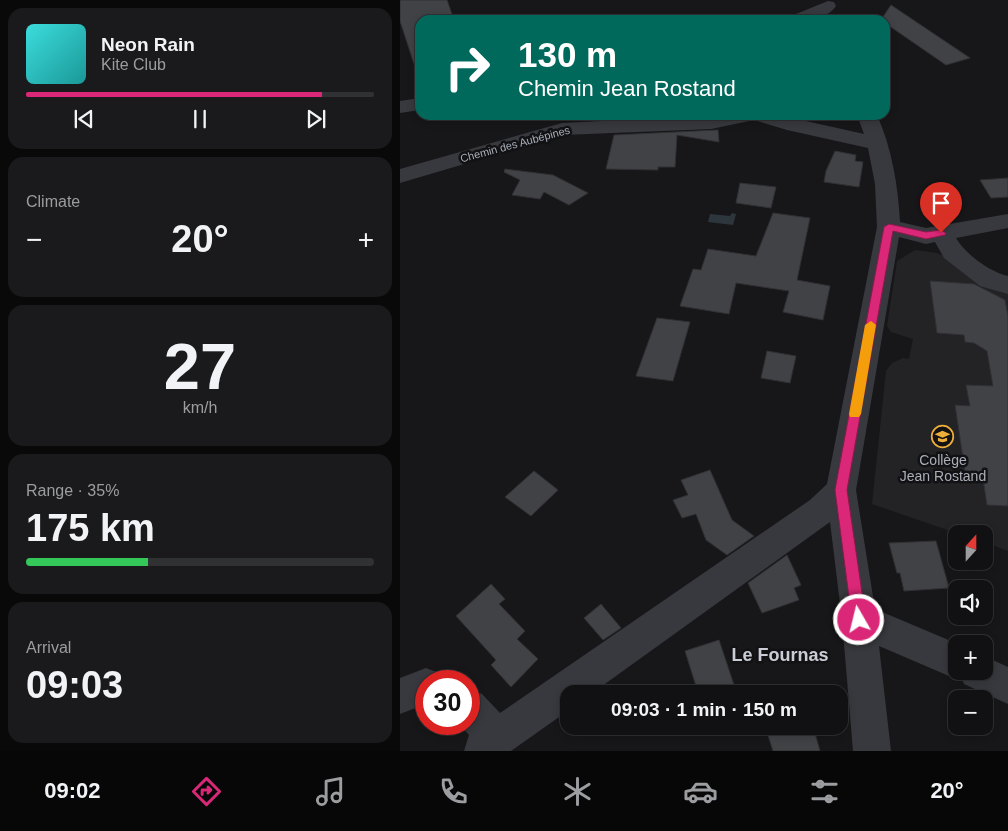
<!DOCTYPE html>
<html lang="en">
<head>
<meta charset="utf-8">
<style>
	body { margin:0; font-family:Arial,sans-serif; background:#1a1a1c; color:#f1f3f6; height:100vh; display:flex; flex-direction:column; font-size:19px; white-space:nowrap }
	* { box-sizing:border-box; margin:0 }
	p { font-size:16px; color:#9c9da0 }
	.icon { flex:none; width:28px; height:28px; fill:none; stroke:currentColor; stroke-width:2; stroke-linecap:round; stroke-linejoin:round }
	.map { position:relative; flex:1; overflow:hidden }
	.panel { display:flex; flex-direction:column; gap:8px; padding:8px; background:#09090a; width:400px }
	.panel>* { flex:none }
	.hud { position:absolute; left:15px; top:15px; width:475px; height:105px; border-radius:15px; box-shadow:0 2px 8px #0003,0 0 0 1px #303133; background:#00695c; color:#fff; overflow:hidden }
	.needle { width:32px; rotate:21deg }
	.buttons { position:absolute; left:548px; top:525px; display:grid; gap:10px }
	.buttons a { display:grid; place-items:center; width:45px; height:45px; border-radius:10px; background:#111113; box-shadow:0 2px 8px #0003,0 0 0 1px #303133; font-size:25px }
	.speed { position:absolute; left:15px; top:670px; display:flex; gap:10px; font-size:25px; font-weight:700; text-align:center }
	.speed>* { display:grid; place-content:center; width:65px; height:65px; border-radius:50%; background:#111113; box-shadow:0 2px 8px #0003,0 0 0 1px #303133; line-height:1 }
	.speed .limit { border:8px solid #d22; background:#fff; color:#111 }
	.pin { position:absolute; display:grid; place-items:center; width:42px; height:42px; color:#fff; margin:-51px -21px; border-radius:50% 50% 50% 0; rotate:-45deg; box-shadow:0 0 5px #0007 }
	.pin .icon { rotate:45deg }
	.me { position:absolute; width:55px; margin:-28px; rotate:352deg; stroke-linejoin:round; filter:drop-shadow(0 0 4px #0008) }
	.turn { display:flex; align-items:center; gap:18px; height:105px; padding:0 20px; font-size:22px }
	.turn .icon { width:65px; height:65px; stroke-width:2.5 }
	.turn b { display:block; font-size:35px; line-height:42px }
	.big { font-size:38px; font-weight:700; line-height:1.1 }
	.panel .card { flex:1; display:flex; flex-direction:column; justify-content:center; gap:8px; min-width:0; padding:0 18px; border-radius:15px; background:#1a1a1c }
	.panel .dial { align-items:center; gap:0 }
	.dial b { font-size:65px; line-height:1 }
	.song { display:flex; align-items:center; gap:15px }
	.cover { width:60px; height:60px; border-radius:8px; background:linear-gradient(135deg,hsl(180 70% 55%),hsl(180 70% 35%)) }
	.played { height:5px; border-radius:2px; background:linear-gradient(90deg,#db2777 85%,#303133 85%) }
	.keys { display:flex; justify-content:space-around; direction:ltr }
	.heat { display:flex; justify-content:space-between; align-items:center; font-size:28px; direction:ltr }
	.charge { height:8px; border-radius:4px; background:linear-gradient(90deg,#34c759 35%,#303133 0) }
	.trip { position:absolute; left:160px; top:685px; width:288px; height:50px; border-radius:15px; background:#111113; box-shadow:0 2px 8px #0003,0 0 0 1px #303133; font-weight:700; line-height:50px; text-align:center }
	.dock { display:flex; height:80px; justify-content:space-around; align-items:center; background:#070708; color:#9c9da0 }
	.dock .icon { width:35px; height:35px }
	.dock .on { color:#db2777 }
	.dock b { font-size:22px; color:#f1f3f6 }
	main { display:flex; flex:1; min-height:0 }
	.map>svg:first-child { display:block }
</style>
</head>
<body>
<main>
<section class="panel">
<div class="card">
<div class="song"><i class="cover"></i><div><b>Neon Rain</b><p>Kite Club</p></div></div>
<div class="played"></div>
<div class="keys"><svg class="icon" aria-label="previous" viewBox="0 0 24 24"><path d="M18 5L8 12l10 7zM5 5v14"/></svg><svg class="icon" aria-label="pause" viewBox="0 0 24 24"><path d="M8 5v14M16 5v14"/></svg><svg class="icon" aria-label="next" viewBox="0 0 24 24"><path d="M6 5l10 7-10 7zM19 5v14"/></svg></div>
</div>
<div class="card"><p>Climate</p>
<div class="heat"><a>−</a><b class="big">20°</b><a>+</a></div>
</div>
<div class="card dial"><b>27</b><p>km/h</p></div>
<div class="card"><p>Range · 35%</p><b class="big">175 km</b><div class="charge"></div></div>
<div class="card"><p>Arrival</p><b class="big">09:03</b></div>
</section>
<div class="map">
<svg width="608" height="751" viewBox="0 0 608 751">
	<rect width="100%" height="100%" fill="#171719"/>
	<!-- built -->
	<path fill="#232326" d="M515,250L537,253L547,257L608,291V551L584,542V534H559L472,504L486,371L492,363L503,358L509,359L513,339L491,332L487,326L497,261Z"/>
	<!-- water -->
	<path fill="#2d363d" d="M332,213L336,214L333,225L308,222L310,214L330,216Z"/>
	<!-- building -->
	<g fill="#414246" stroke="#313135">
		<path d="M0,0H47L54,20H20V69L16,70L0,21Z"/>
		<path d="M491,5L570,58L546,65L485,23V20H481Z"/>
		<path d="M318,130L319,142L277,135L275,167H258V170L206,169L214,135Z"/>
		<path d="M435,151L456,155L455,161L463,162L459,187L424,182L426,171Z"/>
		<path d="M105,169L153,175L188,193L169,205L144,192L140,199L112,195L120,180L104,172Z"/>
		<path d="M608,178V197L591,198L580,180Z"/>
		<path d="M340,183L376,187L371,208L336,203Z"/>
		<path d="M373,213L410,218L397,280L430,286L423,320L383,312L389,291L336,283L329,314L280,306L293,269L301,270L308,249L356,256Z"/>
		<path d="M530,281L574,284L605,300L608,316V506L587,505L583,479L566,478L555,405L570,406L566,385L593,386L587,351L574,343L565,342L564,335L537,333Z"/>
		<path d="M257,318L290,322L273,381L236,376Z"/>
		<path d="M367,351L396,356L390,383L361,378Z"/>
		<path d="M310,470L332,520L354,536L327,555L306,540L296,514L282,518L273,500L288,495L281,480Z"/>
		<path d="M134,471L158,490L131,516L105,497Z"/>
		<path d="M536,541L549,588L504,591L500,573H497L489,543Z"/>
		<path d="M387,555L401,585L394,588L399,600L362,613L348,583Z"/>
		<path d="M91,584L105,599L99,604L125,631L117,639L138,659L111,687L91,665L96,660L56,616Z"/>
		<path d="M201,604L221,628L203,640L184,618Z"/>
		<path d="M319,640L337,694H301L298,685L296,686L285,651Z"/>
		<path d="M365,726H413L420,751H373Z"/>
	</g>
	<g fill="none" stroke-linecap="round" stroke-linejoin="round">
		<!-- minor -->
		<g fill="#38393e" fill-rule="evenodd">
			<path d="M428,1L434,2L436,6C427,20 404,20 388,20L391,16Z"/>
			<path d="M20,98V110L0,113V101Z"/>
			<path d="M321,115H379L464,134L457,115H477C492,149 498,185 500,222L526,228L608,214V228L556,238C565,254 590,272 608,276V294L580,286L544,258L535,242L526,244L499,237L456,490L475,609L558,644L556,671H584V656L608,667V704L564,684L561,677L556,679L479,646L491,751H453L442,620L430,522L191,694H169V710L111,751H64L69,735L59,724H69V689L82,694L100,713L410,500L427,484L477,227L475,184L468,148L387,130L354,120L311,129L163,135L0,183V169L162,123Z"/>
			<path d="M26,668L39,673L42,681H26V704L0,714V678Z"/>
		</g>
	</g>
	<!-- route -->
	<path fill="#db2777" stroke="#8e194d" d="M489,224L526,232L541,230L546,233L545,235L526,239L493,231L447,490L466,620L464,625L459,627L454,625L452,620L435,490L484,227Z"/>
	<!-- slow -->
	<path fill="#f59e0b" d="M471,321L476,325L461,414L459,417H450L449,414L465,325Z"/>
	<!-- icons -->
	<defs>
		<symbol id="school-ring" viewBox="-11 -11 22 22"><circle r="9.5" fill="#121214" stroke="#eeaf3a" stroke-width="1.5"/><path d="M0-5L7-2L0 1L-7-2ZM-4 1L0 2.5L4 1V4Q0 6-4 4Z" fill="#eeaf3a"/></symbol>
	</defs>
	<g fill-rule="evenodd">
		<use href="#school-ring" x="530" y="424" width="25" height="25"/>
	</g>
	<g text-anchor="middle" stroke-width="5" stroke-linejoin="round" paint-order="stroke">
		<!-- far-street labels -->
		<g font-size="11" fill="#a9aeb9" stroke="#121214">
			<text transform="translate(115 144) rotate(-15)" y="4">Chemin des Aubépines</text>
		</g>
		<!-- poi labels -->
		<g font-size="14" fill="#a9aeb9" stroke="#121214">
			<text x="543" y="465">Collège<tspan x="543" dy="16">Jean Rostand</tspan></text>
		</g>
		<!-- near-neighbourhood labels -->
		<g font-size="18" font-weight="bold" fill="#cacdd5" stroke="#121214">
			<text x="380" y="661">Le Fournas</text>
		</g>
	</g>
</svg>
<div class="buttons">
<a><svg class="needle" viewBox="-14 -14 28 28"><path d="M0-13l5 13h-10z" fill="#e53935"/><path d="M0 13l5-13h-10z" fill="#9c9da0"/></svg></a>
<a><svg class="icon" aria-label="sound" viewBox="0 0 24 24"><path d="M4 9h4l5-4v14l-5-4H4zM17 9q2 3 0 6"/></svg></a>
<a>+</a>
<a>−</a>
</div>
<div class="speed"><div class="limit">30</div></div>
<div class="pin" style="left:541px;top:233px;background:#d93025"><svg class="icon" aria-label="arrive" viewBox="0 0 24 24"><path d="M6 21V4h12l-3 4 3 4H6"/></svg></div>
<svg class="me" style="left:459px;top:620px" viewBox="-20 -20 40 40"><circle r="17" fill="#db2777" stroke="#fff" stroke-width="3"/><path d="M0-11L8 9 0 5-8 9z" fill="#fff"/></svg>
<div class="trip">09:03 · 1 min · 150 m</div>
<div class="hud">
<div class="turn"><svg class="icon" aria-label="right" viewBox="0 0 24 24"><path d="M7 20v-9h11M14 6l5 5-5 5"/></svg><div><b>130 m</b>Chemin Jean Rostand</div></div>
</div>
</div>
</main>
<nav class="dock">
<b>09:02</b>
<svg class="icon on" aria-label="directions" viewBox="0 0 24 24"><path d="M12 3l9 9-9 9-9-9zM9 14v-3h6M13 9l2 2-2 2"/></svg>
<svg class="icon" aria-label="music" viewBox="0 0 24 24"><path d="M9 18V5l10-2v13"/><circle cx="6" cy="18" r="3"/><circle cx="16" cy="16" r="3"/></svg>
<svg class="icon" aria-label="phone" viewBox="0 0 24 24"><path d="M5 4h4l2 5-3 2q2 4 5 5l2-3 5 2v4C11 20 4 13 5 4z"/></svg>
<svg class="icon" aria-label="climate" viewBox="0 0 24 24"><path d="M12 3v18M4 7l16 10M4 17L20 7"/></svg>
<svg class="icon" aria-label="car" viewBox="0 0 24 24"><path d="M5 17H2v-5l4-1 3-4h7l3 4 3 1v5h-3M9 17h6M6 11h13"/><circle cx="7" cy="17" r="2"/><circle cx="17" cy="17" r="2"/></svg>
<svg class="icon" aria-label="filters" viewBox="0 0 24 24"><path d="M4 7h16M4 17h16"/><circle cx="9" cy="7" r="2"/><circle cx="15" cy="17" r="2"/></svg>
<b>20°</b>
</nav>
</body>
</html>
